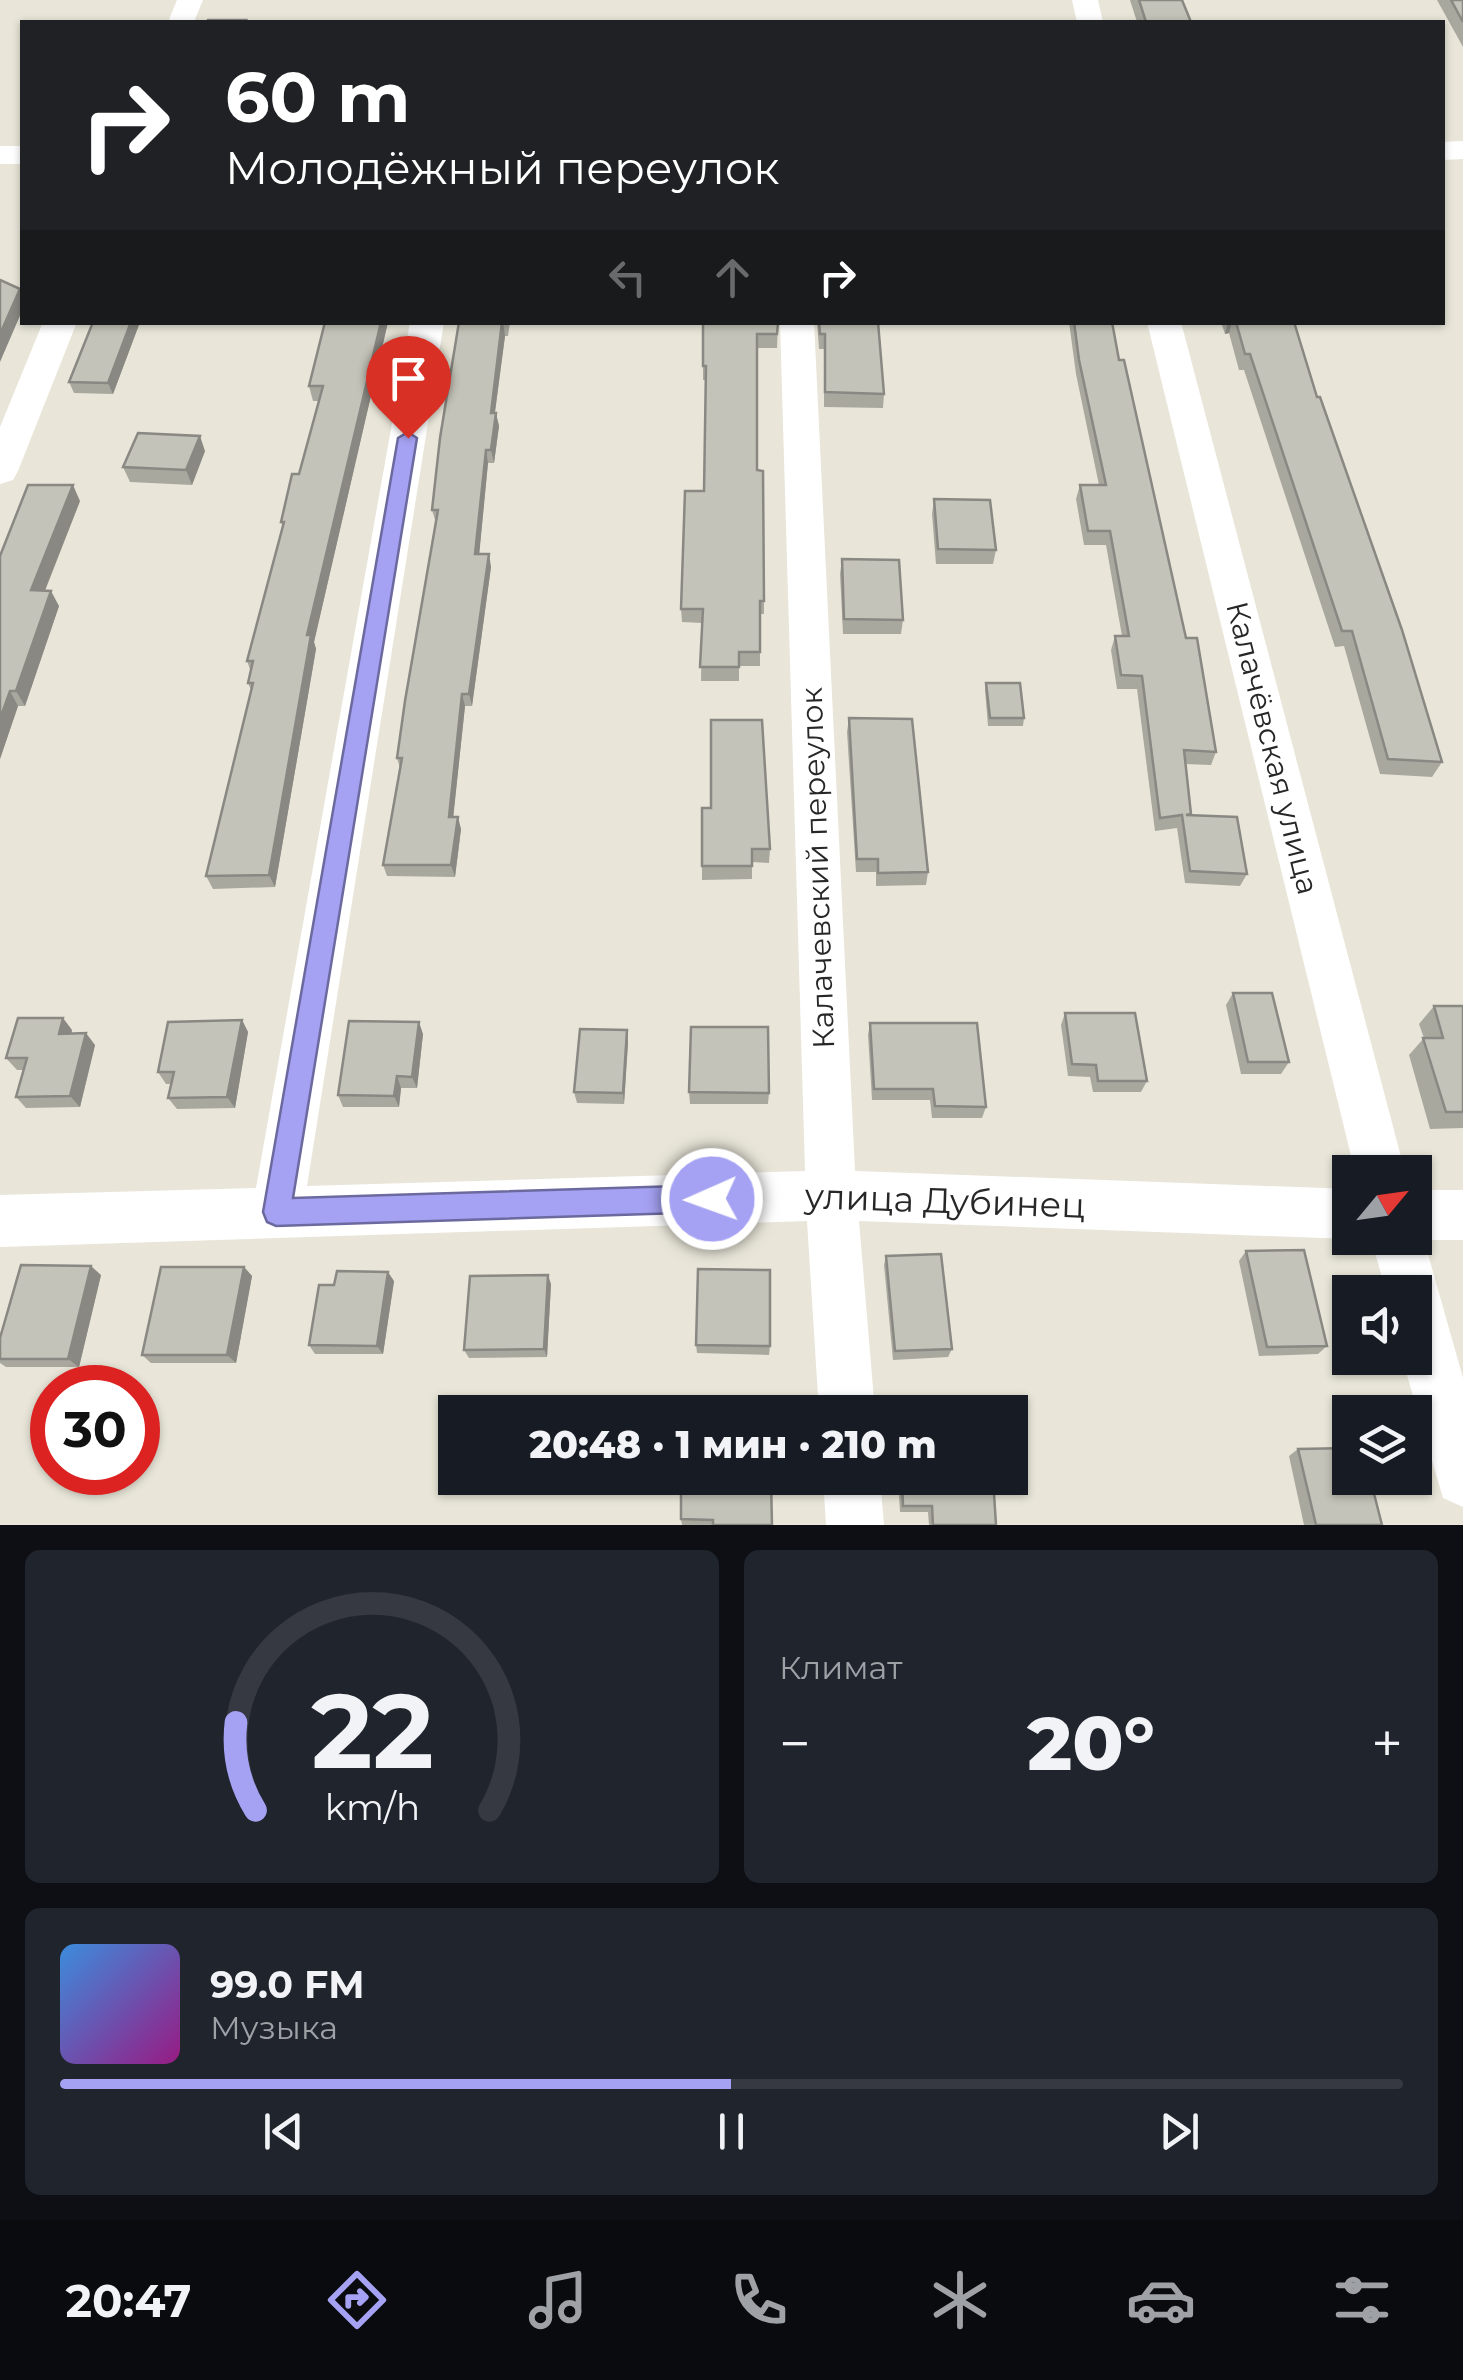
<!DOCTYPE html>
<html lang="ru">
<head>
<meta charset="utf-8">
<style>
	body { margin:0; font-family:Montserrat,sans-serif; background:#20242c; color:#f1f3f6; height:100vh; display:flex; flex-direction:column; font-size:38px; white-space:nowrap }
	* { box-sizing:border-box; margin:0 }
	p { font-size:32px; color:#9ea1a6 }
	.icon { flex:none; width:55px; height:55px; fill:none; stroke:currentColor; stroke-width:2; stroke-linecap:round; stroke-linejoin:round }
	.map { position:relative; height:1525px; overflow:hidden }
	.drawer { display:flex; flex-direction:column; gap:25px; padding:25px; background:#0d0f14; flex:1 }
	.drawer>* { flex:none }
	.top-card { position:absolute; left:20px; top:20px; width:1425px; height:305px; border-radius:0px; box-shadow:0 2px 8px #0004; background:#202124; color:#fff; overflow:hidden }
	.needle { width:65px; rotate:61deg }
	.tools { position:absolute; left:1332px; top:1155px; display:grid; gap:20px }
	.tools a { display:grid; place-items:center; width:100px; height:100px; border-radius:0px; background:#171b24; box-shadow:0 2px 8px #0004; font-size:50px }
	.speed { position:absolute; left:30px; top:1365px; display:flex; gap:20px; font-size:50px; font-weight:700; text-align:center }
	.speed>* { display:grid; place-content:center; width:130px; height:130px; border-radius:50%; background:#171b24; box-shadow:0 2px 8px #0004; line-height:1 }
	.speed .limit { border:15px solid #d22; background:#fff; color:#111 }
	.pin { position:absolute; display:grid; place-items:center; width:85px; height:85px; color:#fff; margin:-102px -42px; border-radius:50% 50% 50% 0; rotate:-45deg; box-shadow:0 0 10px #0007 }
	.pin .icon { rotate:45deg }
	.me { position:absolute; width:110px; margin:-55px; rotate:268deg; stroke-linejoin:round; filter:drop-shadow(0 0 8px #0008) }
	.turn { display:flex; align-items:center; gap:35px; height:210px; padding:0 40px; font-size:45px }
	.turn .icon { width:130px; height:130px; stroke-width:2.5 }
	.turn b { display:block; font-size:70px; line-height:85px }
	.lanes { display:flex; align-items:center; height:95px; padding:0 40px; background:#0003; justify-content:center; gap:50px; direction:ltr }
	.lanes .off { opacity:.35 }
	.big { font-size:75px; font-weight:800; line-height:1.1 }
	.drawer .card { flex:1; display:flex; flex-direction:column; justify-content:center; gap:15px; min-width:0; padding:0 35px; border-radius:15px; background:#20242c }
	.drawer .dial { align-items:center; gap:0 }
	.dial svg { height:260px; overflow:visible; fill:none; stroke:#363941; stroke-width:7; stroke-linecap:round; text-anchor:middle }
	.dial text { fill:#f1f3f6; stroke:none }
	.song { display:flex; align-items:center; gap:30px }
	.cover { width:120px; height:120px; border-radius:15px; background:linear-gradient(135deg,hsl(210 70% 55%),hsl(310 70% 35%)) }
	.played { height:10px; border-radius:5px; background:linear-gradient(90deg,#a5a2f3 50%,#363941 50%) }
	.keys { display:flex; justify-content:space-around; direction:ltr }
	.heat { display:flex; justify-content:space-between; align-items:center; font-size:55px; direction:ltr }
	.drawer .tiles { flex:1; display:grid; gap:25px; grid-template-columns:1fr 1fr }
	.card:last-child { grid-column:span 2 }
	.trip { position:absolute; left:438px; top:1395px; width:590px; height:100px; border-radius:0px; background:#171b24; box-shadow:0 2px 8px #0004; font-weight:800; line-height:100px; text-align:center }
	.menu { display:flex; height:160px; justify-content:space-around; align-items:center; background:#090b0e; color:#9ea1a6 }
	.menu .icon { width:70px; height:70px }
	.menu .current { color:#a5a2f3 }
	.menu b { font-size:45px; color:#f1f3f6 }
	.map>svg:first-child { display:block }
</style>
</head>
<body>
<div class="map">
<svg width="1463" height="1525" viewBox="0 0 1463 1525">
	<rect width="100%" height="100%" fill="#e9e6d9"/>
	<g fill="none" stroke-linecap="round" stroke-linejoin="round">
		<!-- minor -->
		<g fill="#fff" fill-rule="evenodd">
			<path d="M177,0H203L194,22H168Z"/>
			<path d="M1072,0H1098L1103,22H1077Z"/>
			<path d="M1463,141V159L1442,160V142Z"/>
			<rect x="0" y="146" width="22" height="18"/>
			<path d="M43,322H77L18,471L13,480L0,484V427Z"/>
			<path d="M410,322H444L307,1186L805,1171L780,322H814L855,1171L1350,1189V1238H1355L1350,1239L859,1221L875,1412H819L807,1221L0,1247V1195L256,1188Z"/>
			<path d="M1147,322H1181L1405,1172H1355Z"/>
			<path d="M1415,1190H1463V1240H1424L1463,1378V1507L1443,1498L1402,1358H1415V1292H1386L1371,1238H1415Z"/>
			<path d="M823,1478H880L884,1525H826Z"/>
		</g>
	</g>
	<!-- wall -->
	<g fill="#a9a89f">
		<path d="M1130,0H1182L1191,22H1137Z"/>
		<path d="M1437,0H1463V47Z"/>
		<path d="M93,322H140L113,394L74,393L69,382Z"/>
		<path d="M325,322H388L314,642L316,649L275,887L213,889L206,876L251,690L248,683L251,672L247,661L283,528L281,522L299,474L319,401H313L309,386Z"/>
		<path d="M459,322H510L508,336H505L495,413L499,426L494,463H488L479,554L491,567L472,706H465L453,817L461,829L455,877L387,876L383,865L400,768L397,758L436,523L432,510Z"/>
		<path d="M703,322H778L777,348H757V470L764,601V614H760V666H739V681H701L702,623L682,622L681,609L704,491L706,380H703Z"/>
		<path d="M817,322H878L884,394L883,408L824,407V349H819Z"/>
		<path d="M1069,322H1112L1119,360L1186,638L1216,752L1211,765L1185,764L1190,815L1247,874L1240,886L1185,883L1177,828L1155,831L1137,689H1117L1111,650L1115,636H1122L1106,545H1084L1076,499L1080,485H1099L1076,374Z"/>
		<path d="M1221,322H1294L1317,397L1442,762L1432,777L1380,774L1344,646L1335,647L1244,370H1239L1229,333L1225,334Z"/>
		<path d="M205,451L192,485L130,482L123,467Z"/>
		<path d="M934,499L996,550L993,564H936L932,514Z"/>
		<path d="M80,501L45,591L59,606L25,706H18L0,759V556Z"/>
		<path d="M842,559L903,620L901,634H843L840,574Z"/>
		<path d="M986,683L1024,718L1023,726H988L985,690Z"/>
		<path d="M849,718L928,872L926,885L876,886V872H856L847,732Z"/>
		<path d="M702,808L770,849L769,863L752,862V879L702,880Z"/>
		<path d="M1233,993L1289,1062L1281,1074H1241L1226,1005Z"/>
		<path d="M1434,1006H1463V1128L1430,1129L1409,1055L1424,1038L1419,1024Z"/>
		<path d="M1065,1013L1147,1081L1141,1092H1093L1090,1077L1068,1076L1061,1025Z"/>
		<path d="M242,1020L248,1032L235,1108L177,1109L168,1098L172,1084H166L158,1072Z"/>
		<path d="M870,1023L986,1107L982,1118H932L930,1100H872L868,1035Z"/>
		<path d="M72,1030L71,1034L95,1045L80,1107L26,1108L16,1097L24,1070H17L6,1058Z"/>
		<path d="M627,1030L628,1042L624,1104L577,1103L574,1092Z"/>
		<path d="M423,1034L417,1088H401L399,1107H343L338,1095Z"/>
		<path d="M689,1092L769,1093L768,1104H690Z"/>
		<path d="M1246,1251L1327,1346L1318,1354L1259,1356L1239,1261Z"/>
		<path d="M886,1256L952,1349L948,1357L893,1360L884,1265Z"/>
		<path d="M244,1267L252,1276L236,1363H151L142,1355Z"/>
		<path d="M101,1275L79,1367H6L0,1363V1338Z"/>
		<path d="M394,1281L383,1354H315L309,1345L334,1285Z"/>
		<path d="M551,1284L547,1357L469,1358L464,1350Z"/>
		<path d="M696,1345L770,1346L769,1355L697,1353Z"/>
		<path d="M1298,1449L1382,1525H1304L1289,1456Z"/>
		<path d="M898,1478H993L996,1525H929L928,1512H900Z"/>
		<path d="M771,1480L772,1525H682L681,1519Z"/>
	</g>
	<!-- shaded-wall -->
	<g fill="#898882">
		<path d="M20,289L22,295V311L0,362V334Z"/>
		<path d="M131,322H140L113,394L108,383Z"/>
		<path d="M381,322H388L314,642L316,649L275,887L269,875L307,635Z"/>
		<path d="M503,322L505,336L493,426L491,413Z"/>
		<path d="M1228,322H1232L1229,333L1225,334Z"/>
		<path d="M496,413L499,426L494,463L491,450Z"/>
		<path d="M200,436L205,451L192,485L186,470Z"/>
		<path d="M486,450L488,463L478,567L475,554Z"/>
		<path d="M73,485L80,501L39,605L31,590Z"/>
		<path d="M489,554L491,567L472,706L469,694Z"/>
		<path d="M51,591L59,606L25,706L16,691Z"/>
		<path d="M10,691L18,706L0,759V719Z"/>
		<path d="M462,694L465,706L452,829L449,817Z"/>
		<path d="M458,817L461,829L455,877L451,865Z"/>
		<path d="M63,1018L72,1030L68,1046L59,1034Z"/>
		<path d="M242,1020L248,1032L235,1108L227,1097Z"/>
		<path d="M419,1022L423,1034L417,1088L412,1077Z"/>
		<path d="M627,1030L628,1042L624,1104L623,1093Z"/>
		<path d="M86,1033L95,1045L80,1107L70,1096Z"/>
		<path d="M397,1076L401,1088L399,1107L394,1096Z"/>
		<path d="M91,1266L101,1275L79,1367L68,1359Z"/>
		<path d="M244,1267L252,1276L236,1363L227,1355Z"/>
		<path d="M388,1272L394,1281L383,1354L377,1346Z"/>
		<path d="M548,1275L551,1284L547,1357L544,1349Z"/>
	</g>
	<!-- building -->
	<g fill="#c4c3b9" stroke="#898882" stroke-width="2.5">
		<path d="M1139,0H1182L1191,22H1146Z"/>
		<path d="M1451,0H1463V22Z"/>
		<path d="M208,20H246L245,22H207Z"/>
		<path d="M0,280L20,289L0,334Z"/>
		<path d="M93,322H131L108,383L69,382Z"/>
		<path d="M325,322H381L307,635H311L269,875L206,876L253,683H248L253,661H247L284,522H281L292,474H299L323,386H309Z"/>
		<path d="M459,322H502L491,413H496L491,450H486L475,554H489L469,694H462L449,817H458L451,865H383L402,758H397L405,701L438,510H432L440,438Z"/>
		<path d="M703,322H778L777,334H757V470L763,471L764,601H760V652H739V667H700L703,609H681L685,491H704L706,366H703Z"/>
		<path d="M819,322H878L884,394L825,392V334H820Z"/>
		<path d="M1074,322H1112L1119,360H1124L1186,638H1197L1216,752L1184,750L1191,814L1186,815L1237,817L1247,874L1190,871L1182,815L1160,818L1142,676L1121,675L1115,636H1129L1110,531H1088L1080,485H1106L1079,360Z"/>
		<path d="M1236,322H1294L1317,397H1320L1402,630L1442,762L1388,759L1352,631H1342L1250,354H1245Z"/>
		<path d="M138,433L200,436L186,470L123,467Z"/>
		<path d="M28,485H73L31,590L51,591L16,691H10L0,719V556Z"/>
		<path d="M934,499L990,500L996,550L938,549Z"/>
		<path d="M842,559L899,560L903,620L844,619Z"/>
		<path d="M986,683H1020L1024,718H990Z"/>
		<path d="M849,718L912,719L928,872L878,873V859H857Z"/>
		<path d="M711,720H762L770,849H752V866H702V808H711Z"/>
		<path d="M1233,993H1272L1289,1062H1248Z"/>
		<path d="M1434,1006H1463V1112H1446L1423,1038H1443Z"/>
		<path d="M1065,1013H1135L1147,1081H1098L1096,1065L1072,1064Z"/>
		<path d="M18,1018H63L59,1034L86,1033L70,1096L16,1097L27,1058H6Z"/>
		<path d="M242,1020L227,1097L168,1098L174,1072H158L168,1022Z"/>
		<path d="M349,1021L419,1022L412,1077L397,1076L394,1096L338,1095Z"/>
		<path d="M870,1023H977L986,1107L935,1106L933,1089H874Z"/>
		<path d="M691,1027H768L769,1093L689,1092Z"/>
		<path d="M580,1029L627,1030L623,1093L574,1092Z"/>
		<path d="M1304,1250L1327,1346L1267,1347L1246,1251Z"/>
		<path d="M941,1254L952,1349L895,1351L886,1256Z"/>
		<path d="M21,1265L91,1266L68,1359H0V1338Z"/>
		<path d="M161,1267H244L227,1355H142Z"/>
		<path d="M698,1269L770,1270V1346L696,1345Z"/>
		<path d="M337,1271L388,1272L377,1346L309,1345L319,1285H334Z"/>
		<path d="M548,1275L544,1349L464,1350L470,1276Z"/>
		<path d="M1350,1448V1478H1370L1382,1525H1316L1298,1449Z"/>
		<path d="M902,1478H993L996,1525H933L932,1506H903Z"/>
		<path d="M681,1479L771,1480L772,1525H713V1520L681,1519Z"/>
	</g>
	<!-- route -->
	<path fill="#a5a2f3" stroke="#6b699e" stroke-width="2.5" d="M408,432L417,438L293,1198L712,1185L722,1189L726,1199L722,1208L712,1212L276,1226L267,1222L263,1212L398,438Z"/>
	<g text-anchor="middle" stroke-width="8" stroke-linejoin="round" paint-order="stroke">
		<!-- street labels -->
		<g font-size="30" fill="#272727" stroke="#fff">
			<text transform="translate(1272 748) rotate(76)" y="10">Калачёвская улица</text>
			<text transform="translate(818 868) rotate(-92)" y="10">Калачевский переулок</text>
		</g>
		<!-- near-street labels -->
		<g font-size="35" fill="#272727" stroke="#fff">
			<text transform="translate(945 1201) rotate(2)" y="12">улица Дубинец</text>
		</g>
	</g>
</svg>
<div class="tools">
<a><svg class="needle" viewBox="-14 -14 28 28"><path d="M0-13l5 13h-10z" fill="#e53935"/><path d="M0 13l5-13h-10z" fill="#9ea1a6"/></svg></a>
<a><svg class="icon" aria-label="sound" viewBox="0 0 24 24"><path d="M4 9h4l5-4v14l-5-4H4zM17 9q2 3 0 6"/></svg></a>
<a><svg class="icon" aria-label="layers" viewBox="0 0 24 24"><path d="M12 4l9 5-9 5-9-5zM3 14l9 5 9-5"/></svg></a>
</div>
<div class="speed"><div class="limit">30</div></div>
<div class="pin" style="left:408px;top:438px;background:#d93025"><svg class="icon" aria-label="arrive" viewBox="0 0 24 24"><path d="M6 21V4h12l-3 4 3 4H6"/></svg></div>
<svg class="me" style="left:712px;top:1199px" viewBox="-20 -20 40 40"><circle r="17" fill="#a5a2f3" stroke="#fff" stroke-width="3"/><path d="M0-11L8 9 0 5-8 9z" fill="#fff"/></svg>
<div class="trip">20:48 · 1 мин · 210 m</div>
<div class="top-card">
<div class="turn"><svg class="icon" aria-label="right" viewBox="0 0 24 24"><path d="M7 20v-9h11M14 6l5 5-5 5"/></svg><div><b>60 m</b>Молодёжный переулок</div></div>
<div class="lanes"><svg class="icon off" aria-label="left" viewBox="0 0 24 24"><path d="M17 20v-9H6M10 6l-5 5 5 5"/></svg><svg class="icon off" aria-label="ahead" viewBox="0 0 24 24"><path d="M12 20V5M6 11l6-6 6 6"/></svg><svg class="icon" aria-label="right" viewBox="0 0 24 24"><path d="M7 20v-9h11M14 6l5 5-5 5"/></svg></div>
</div>
</div>
<section class="drawer">
<div class="tiles">
<div class="card dial"><svg viewBox="0 0 100 80">
<path d="M14 69A42 42 0 1 1 86 69"/>
<path d="M14 69A42 42 0 0 1 8 42" stroke="#a5a2f3"/>
<text x="50" y="56" font-size="32" font-weight="700">22</text>
<text x="50" y="72" font-size="11">km/h</text>
</svg></div>
<div class="card"><p>Климат</p>
<div class="heat"><a>−</a><b class="big">20°</b><a>+</a></div>
</div>
<div class="card">
<div class="song"><i class="cover"></i><div><b>99.0 FM</b><p>Музыка</p></div></div>
<div class="played"></div>
<div class="keys"><svg class="icon" aria-label="previous" viewBox="0 0 24 24"><path d="M18 5L8 12l10 7zM5 5v14"/></svg><svg class="icon" aria-label="pause" viewBox="0 0 24 24"><path d="M8 5v14M16 5v14"/></svg><svg class="icon" aria-label="next" viewBox="0 0 24 24"><path d="M6 5l10 7-10 7zM19 5v14"/></svg></div>
</div>
</div>
</section>
<nav class="menu">
<b>20:47</b>
<svg class="icon current" aria-label="directions" viewBox="0 0 24 24"><path d="M12 3l9 9-9 9-9-9zM9 14v-3h6M13 9l2 2-2 2"/></svg>
<svg class="icon" aria-label="music" viewBox="0 0 24 24"><path d="M9 18V5l10-2v13"/><circle cx="6" cy="18" r="3"/><circle cx="16" cy="16" r="3"/></svg>
<svg class="icon" aria-label="phone" viewBox="0 0 24 24"><path d="M5 4h4l2 5-3 2q2 4 5 5l2-3 5 2v4C11 20 4 13 5 4z"/></svg>
<svg class="icon" aria-label="climate" viewBox="0 0 24 24"><path d="M12 3v18M4 7l16 10M4 17L20 7"/></svg>
<svg class="icon" aria-label="car" viewBox="0 0 24 24"><path d="M5 17H2v-5l4-1 3-4h7l3 4 3 1v5h-3M9 17h6M6 11h13"/><circle cx="7" cy="17" r="2"/><circle cx="17" cy="17" r="2"/></svg>
<svg class="icon" aria-label="filters" viewBox="0 0 24 24"><path d="M4 7h16M4 17h16"/><circle cx="9" cy="7" r="2"/><circle cx="15" cy="17" r="2"/></svg>
</nav>
</body>
</html>
